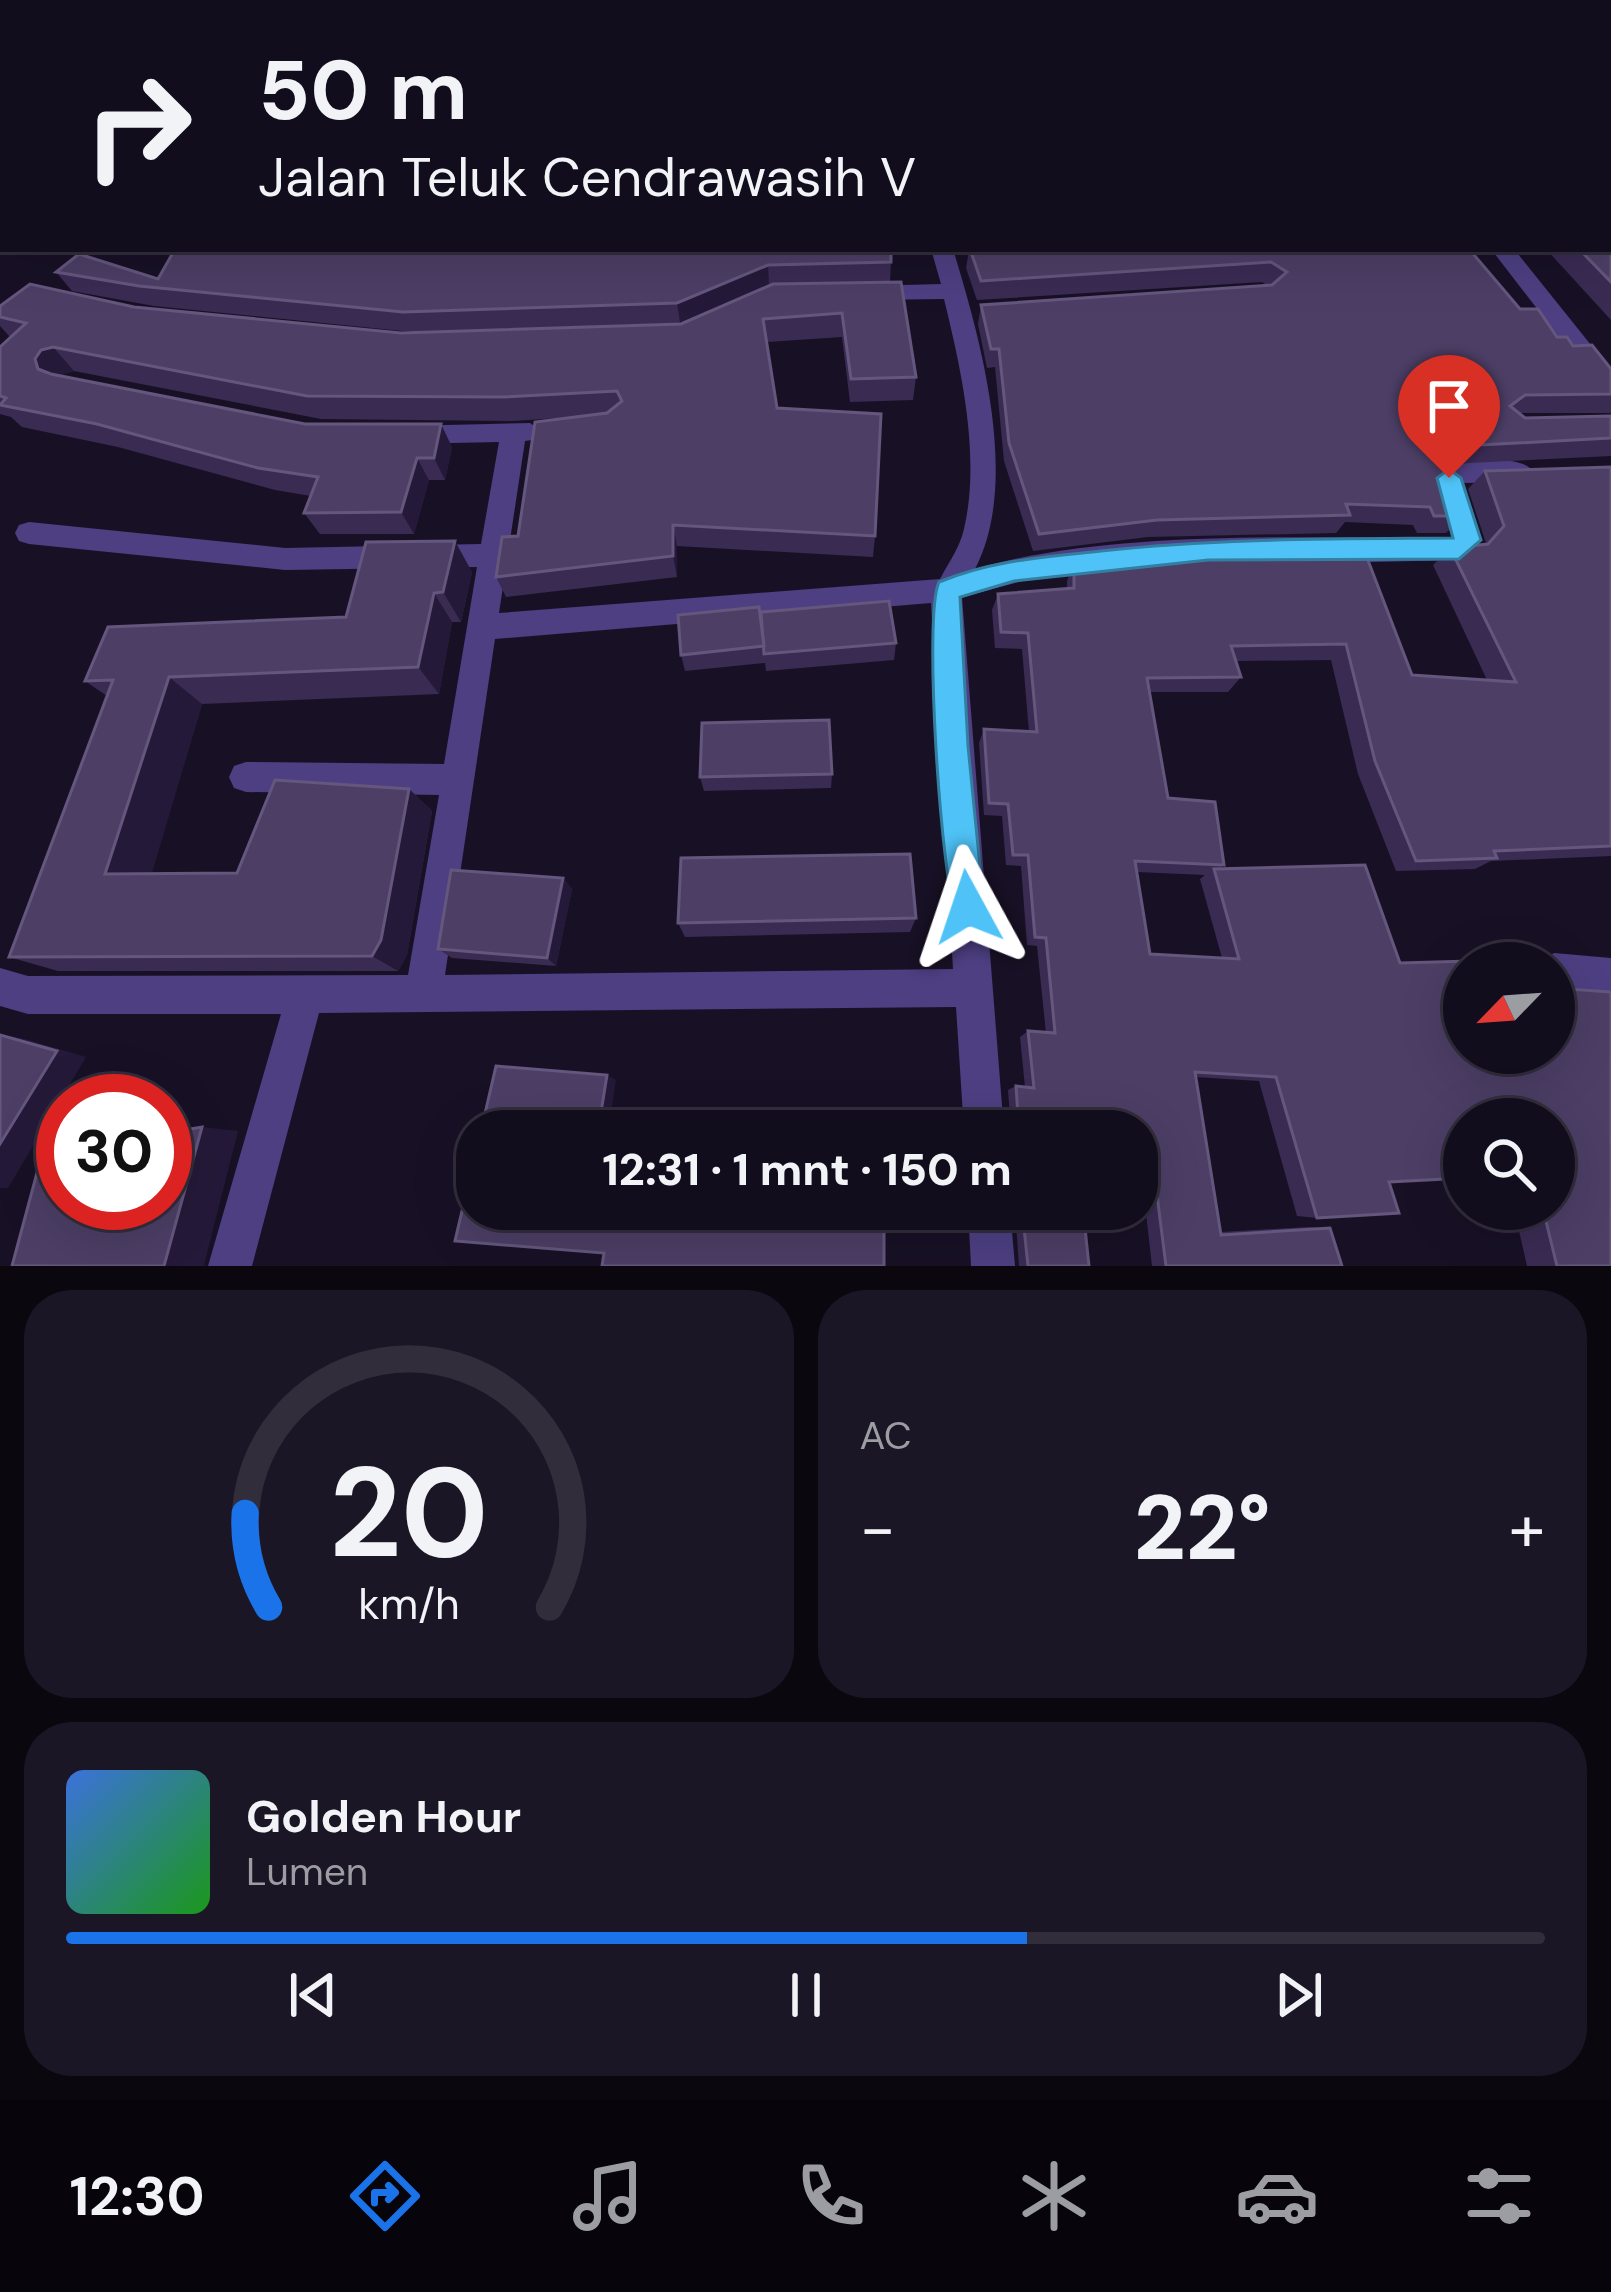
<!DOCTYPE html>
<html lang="id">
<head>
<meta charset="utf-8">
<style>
	body { margin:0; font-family:"DM Sans",sans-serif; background:#1b1625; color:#f1f3f6; height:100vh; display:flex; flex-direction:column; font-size:45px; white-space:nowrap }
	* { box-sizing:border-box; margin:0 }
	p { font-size:39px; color:#9c9ca3 }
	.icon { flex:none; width:66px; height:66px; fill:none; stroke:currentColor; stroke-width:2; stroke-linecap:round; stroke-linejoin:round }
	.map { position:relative; height:1266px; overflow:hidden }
	.side { display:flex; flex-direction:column; gap:24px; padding:24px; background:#0a070f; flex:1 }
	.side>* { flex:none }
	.hud { position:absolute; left:0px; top:0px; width:1611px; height:252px; box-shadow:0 12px 48px #0002,0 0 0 3px #312d3b; background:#120d1c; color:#f1f3f6; overflow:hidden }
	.needle { width:78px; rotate:245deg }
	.tools { position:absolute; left:1443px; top:942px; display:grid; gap:24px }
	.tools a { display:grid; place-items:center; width:132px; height:132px; border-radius:50%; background:#120d1c; box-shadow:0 12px 48px #0002,0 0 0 3px #312d3b; font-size:60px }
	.speed { position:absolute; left:36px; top:1074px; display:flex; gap:24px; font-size:60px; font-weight:700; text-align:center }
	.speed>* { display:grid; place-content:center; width:156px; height:156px; border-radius:50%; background:#120d1c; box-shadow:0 12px 48px #0002,0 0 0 3px #312d3b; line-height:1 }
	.speed .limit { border:18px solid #d22; background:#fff; color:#111 }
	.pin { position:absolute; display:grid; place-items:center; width:102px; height:102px; color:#fff; margin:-123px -51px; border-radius:50% 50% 50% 0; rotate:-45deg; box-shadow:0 0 12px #0007 }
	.pin .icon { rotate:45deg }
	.me { position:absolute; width:132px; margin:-66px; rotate:355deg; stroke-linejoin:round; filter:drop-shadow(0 0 9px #0008) }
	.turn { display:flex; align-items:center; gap:42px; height:252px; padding:0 60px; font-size:54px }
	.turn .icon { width:156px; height:156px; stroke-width:2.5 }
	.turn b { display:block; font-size:84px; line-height:102px }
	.big { font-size:90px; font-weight:800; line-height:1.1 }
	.side .tile { flex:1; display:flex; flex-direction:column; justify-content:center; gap:18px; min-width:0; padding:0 42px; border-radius:48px; background:#1b1625 }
	.side .dial { align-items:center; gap:0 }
	.dial svg { height:312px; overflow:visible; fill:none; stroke:#312d3b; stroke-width:7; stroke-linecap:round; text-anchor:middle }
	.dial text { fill:#f1f3f6; stroke:none }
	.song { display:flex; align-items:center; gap:36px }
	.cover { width:144px; height:144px; border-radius:18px; background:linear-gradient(135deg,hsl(220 70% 55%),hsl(120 70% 35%)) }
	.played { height:12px; border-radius:6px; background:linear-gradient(90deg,#1a73e8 65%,#312d3b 65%) }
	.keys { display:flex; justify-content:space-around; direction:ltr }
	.heat { display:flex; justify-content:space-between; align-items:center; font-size:66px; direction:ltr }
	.side .tiles { flex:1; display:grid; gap:24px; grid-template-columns:1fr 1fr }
	.tile:last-child { grid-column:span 2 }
	.trip { position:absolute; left:456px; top:1110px; width:702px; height:120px; border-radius:48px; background:#120d1c; box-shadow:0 12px 48px #0002,0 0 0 3px #312d3b; font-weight:800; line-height:120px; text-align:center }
	.tabs { display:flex; height:192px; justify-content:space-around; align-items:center; background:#07050b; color:#9c9ca3 }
	.tabs .icon { width:84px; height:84px }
	.tabs .selected { color:#1a73e8 }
	.tabs b { font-size:54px; color:#f1f3f6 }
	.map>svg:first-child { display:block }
</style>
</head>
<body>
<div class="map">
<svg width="1611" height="1266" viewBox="0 0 1611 1266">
	<rect width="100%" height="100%" fill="#181126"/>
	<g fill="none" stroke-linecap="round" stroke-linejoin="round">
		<!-- minor -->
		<g fill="#4d3f82" fill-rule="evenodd">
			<rect x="0" y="90" width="3" height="12"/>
			<path d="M931,249H953C980,338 1021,481 975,569C1112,529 1308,538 1452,538L1436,478L1440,471C1461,461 1519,452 1534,472L1521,482L1464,483L1482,540L1469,557L1459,560L1146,567L1023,581L962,597L1004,1131H964L956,1007L319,1013L252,1266H208L281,1014H28L0,1006V968L28,976L408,975L439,795L246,792L234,788L229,777L234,766L246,762L444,764L477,567L285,570L29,544L19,541L15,533L19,525L29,522L285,548L481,544L499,442L404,444L391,435L404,426L530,423L543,432L539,439L525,441L499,613L940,579C949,562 960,547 964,529C981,456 961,369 944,299L867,300L856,293L867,286L941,284ZM931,603L953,969L445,975L495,639Z"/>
			<path d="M1554,953L1611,958V996L1554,991V963H1539Z"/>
			<path d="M968,1209H1010L1015,1266H971Z"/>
		</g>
		<!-- tertiary -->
		<path fill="#4d3f82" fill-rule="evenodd" d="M1491,249H1514L1611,370V396L1602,393Z"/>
	</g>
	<!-- wall -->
	<g fill="#3a2b53" fill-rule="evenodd">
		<path d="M1611,0V46H1608V3Z"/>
		<path d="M1611,58V320L1546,249H1608Z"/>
		<path d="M966,249H1469L1520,309L1557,337L1611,369V413H1519L1525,418L1611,416V456L1448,464L1446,466L1463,516L1446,533H1417L1413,525L1345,522L1336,533L1148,537L1033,551L1004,461L995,367L987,368L978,324L981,305L1268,286L1262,282L977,300L966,268L968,256Z"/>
		<path d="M891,262L890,281L827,283L916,377L913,400L850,402L842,337L767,342L777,408L875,536L873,557L677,546V577L506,597L496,577L518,536L575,417L513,421L321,419L74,371L63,374L61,376L305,424L452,447L445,480H429L414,534H320L304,513L311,496L275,490L118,447L22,427L11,417L0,414V347L10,337L0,326V306L134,307L401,333L681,324L769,284L680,323L412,332L154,306L72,291L56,272L158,279Z"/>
		<path d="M1611,467V856L1491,861L1475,869L1396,871L1358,774L1331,660L1236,661L1241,677L1228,692H1149L1168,798L1215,802L1224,865L1220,868L1365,865L1400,963L1506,960L1508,963H1464V1053H1554V988L1611,992V1266H1527L1514,1209H1554V1119H1464V1179L1389,1182L1399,1213L1317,1218L1297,1216L1259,1081L1195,1077L1221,1232L1309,1227L1330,1228L1342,1266H1152L1143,1187H1137V1131H1011L1008,1090L1016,1086L1025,1087L1020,1037L1028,1031L1046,1033L1037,946L1027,945L1021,866L1006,865L1002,816L984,815L979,743L984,729L1029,732L1022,649L995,648L992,610L998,594L1067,588V581L1074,564L1156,555L1364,550L1412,675L1487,680L1433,565L1450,548L1484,545L1486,543L1468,489L1485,471ZM1137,872L1205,875L1200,879L1222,958L1150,954Z"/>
		<path d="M472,572L461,622H452L439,694L202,704L151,874L237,873L409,789L432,811L407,955L398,971H58L9,957L107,696L85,681L346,617Z"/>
		<path d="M896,643L894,660L766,671L765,663L685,671L681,655L764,646Z"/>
		<path d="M832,774L831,788L704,791L700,777Z"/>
		<path d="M563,878L572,889L556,966L452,958L438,949Z"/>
		<path d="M916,918L910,932L685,937L678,923Z"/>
		<path d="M477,1209H707V1212L880,1229L884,1231Z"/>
		<path d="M1015,1209H1083L1089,1266H1019Z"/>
	</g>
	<!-- shaded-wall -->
	<g fill="#251939">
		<path d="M768,265L769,284L680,323L677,303Z"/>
		<path d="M53,347L74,371L63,374L57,382L38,369L35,359L41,350Z"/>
		<path d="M441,424L452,447L445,480L434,458Z"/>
		<path d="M417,458L429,480L414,534L401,512Z"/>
		<path d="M673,525L677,546V577L673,556Z"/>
		<path d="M455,541L472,572L461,622L443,592Z"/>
		<path d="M434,593L452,622L439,694L418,667Z"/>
		<path d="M169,677L202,704L146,893L105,874Z"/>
		<path d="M409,789L432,811L407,955L398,971L372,956Z"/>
		<path d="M563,878L572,889L556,966L547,958Z"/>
		<path d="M0,1035L25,1039L86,1057L8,1188H0Z"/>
		<path d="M607,1075L616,1080L608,1131H598Z"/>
		<path d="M202,1127L238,1131L204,1265L206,1266H164Z"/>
	</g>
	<!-- building -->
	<g fill="#4c3e65" stroke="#64567d" stroke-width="3">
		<path d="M526,0H595L593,3H525Z"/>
		<path d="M605,0H1611V28H1608V3H605Z"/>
		<path d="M1608,54L1611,58V282L1579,249H1608Z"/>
		<path d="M175,249H891V262L768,265L677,303L403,312L139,286L56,272L79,254L158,279Z"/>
		<path d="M970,249H1469L1520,309H1538L1557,337H1567L1573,346L1592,345L1611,369V394L1525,395L1510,406L1525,418L1611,416V438L1461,446L1446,466L1463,516H1434L1430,507L1346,504L1350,515L1157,520L1039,534L1009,443L999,349H991L981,305L1272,285L1287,272L1271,262L981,281Z"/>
		<path d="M901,282L916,377L851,379L842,313L763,319L777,408L881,414L875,536L673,525V556L496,577L502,537L518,536L535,422L607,413L622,401L617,391L504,397L307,396L53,347L41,350L35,359L38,369L51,374L305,424H441L434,458H417L401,512L304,513L318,477L258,468L97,424L0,405L6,398L0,396V347L26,323L0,317V306L30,284L134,307L401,333L681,324L773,284Z"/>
		<path d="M1611,467V846L1494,851L1497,858L1416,861L1375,761L1346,644L1231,646L1241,677L1147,678L1168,798L1215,802L1224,865L1135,861L1150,954L1239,959L1214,869L1365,865L1400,963L1506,960L1508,963H1464V1053H1554V988L1611,992V1266H1557L1543,1209H1554V1119H1464V1178L1389,1182L1399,1213L1317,1218L1276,1077L1195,1072L1221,1235L1330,1228L1342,1266H1166L1156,1187L1137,1186V1131H1019L1016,1086L1034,1088L1028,1031L1055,1033L1046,938L1035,937L1028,855H1013L1008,804L989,803L984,729L1037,732L1028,633L1001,632L998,594L1074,588V564L1156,555L1364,550L1412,675L1516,682L1450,548L1488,544L1504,526L1485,471Z"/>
		<path d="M455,541L443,592L434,593L418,667L169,677L105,874L237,873L275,780L409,789L381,940L372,956L9,957L113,680L85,681L108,627L346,617L366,542Z"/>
		<path d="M889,601L896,643L764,654L761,612Z"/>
		<path d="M759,607L764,646L681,655L678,615Z"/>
		<path d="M829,720L832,774L700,777L702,723Z"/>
		<path d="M910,854L916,918L678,923L681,858Z"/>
		<path d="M451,870L563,878L547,958L438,949Z"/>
		<path d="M0,1035L57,1051L0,1144Z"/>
		<path d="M496,1066L607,1075L598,1131H481Z"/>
		<path d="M202,1127L164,1266H12L42,1154L63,1150V1203H165V1133Z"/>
		<path d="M477,1147V1209H702V1214L884,1231V1266H602L604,1253L455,1241Z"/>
		<path d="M1022,1209H1083L1089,1266H1028Z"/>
	</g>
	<!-- route -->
	<path fill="#4fc3f7" stroke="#337fa1" stroke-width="3" d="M1449,469L1461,478L1481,540L1459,559L1208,560L1014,581L960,597L968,746L984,907L980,919L968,923L957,919C941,882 923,614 939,582C992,560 1045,557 1101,551C1219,538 1335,539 1453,538L1437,478Z"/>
</svg>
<div class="tools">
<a><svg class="needle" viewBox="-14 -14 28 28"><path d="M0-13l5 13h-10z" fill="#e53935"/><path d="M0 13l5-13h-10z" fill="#9c9ca3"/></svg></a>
<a><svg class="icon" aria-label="search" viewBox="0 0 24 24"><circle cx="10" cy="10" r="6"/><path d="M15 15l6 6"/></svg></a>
</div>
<div class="speed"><div class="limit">30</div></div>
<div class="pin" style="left:1449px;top:478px;background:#d93025"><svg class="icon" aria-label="arrive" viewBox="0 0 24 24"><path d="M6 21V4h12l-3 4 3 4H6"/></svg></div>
<svg class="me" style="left:968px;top:907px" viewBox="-20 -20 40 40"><path d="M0-17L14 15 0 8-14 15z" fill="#4fc3f7" stroke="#fff" stroke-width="4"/></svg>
<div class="trip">12:31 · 1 mnt · 150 m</div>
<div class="hud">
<div class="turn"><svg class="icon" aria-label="right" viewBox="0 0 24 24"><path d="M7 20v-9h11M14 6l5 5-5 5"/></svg><div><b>50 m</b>Jalan Teluk Cendrawasih V</div></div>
</div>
</div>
<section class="side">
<div class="tiles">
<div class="tile dial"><svg viewBox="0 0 100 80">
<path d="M14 69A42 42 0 1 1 86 69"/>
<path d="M14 69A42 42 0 0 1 8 45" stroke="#1a73e8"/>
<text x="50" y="56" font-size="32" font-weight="700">20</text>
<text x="50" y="72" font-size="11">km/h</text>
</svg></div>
<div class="tile"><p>AC</p>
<div class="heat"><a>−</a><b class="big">22°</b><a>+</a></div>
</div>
<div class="tile">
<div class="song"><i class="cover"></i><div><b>Golden Hour</b><p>Lumen</p></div></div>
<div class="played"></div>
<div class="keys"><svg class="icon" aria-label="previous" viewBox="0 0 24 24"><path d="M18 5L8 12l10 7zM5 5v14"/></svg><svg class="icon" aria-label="pause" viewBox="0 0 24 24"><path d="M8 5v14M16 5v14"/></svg><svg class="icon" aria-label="next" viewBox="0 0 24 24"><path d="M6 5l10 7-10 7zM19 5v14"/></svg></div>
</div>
</div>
</section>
<nav class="tabs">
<b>12:30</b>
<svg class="icon selected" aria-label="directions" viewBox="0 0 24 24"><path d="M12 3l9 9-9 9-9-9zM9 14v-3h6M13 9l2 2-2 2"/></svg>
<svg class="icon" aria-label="music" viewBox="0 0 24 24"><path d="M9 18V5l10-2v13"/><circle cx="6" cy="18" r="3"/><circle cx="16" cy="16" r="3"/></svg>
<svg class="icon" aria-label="phone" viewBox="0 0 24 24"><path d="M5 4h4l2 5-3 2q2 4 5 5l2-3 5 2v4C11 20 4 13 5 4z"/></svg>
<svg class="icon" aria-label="climate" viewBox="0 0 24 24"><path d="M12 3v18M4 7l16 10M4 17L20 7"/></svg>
<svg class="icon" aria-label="car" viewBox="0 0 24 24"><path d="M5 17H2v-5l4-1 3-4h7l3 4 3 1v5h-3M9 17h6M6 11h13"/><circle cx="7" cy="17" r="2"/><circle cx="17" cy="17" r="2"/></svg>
<svg class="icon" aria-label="filters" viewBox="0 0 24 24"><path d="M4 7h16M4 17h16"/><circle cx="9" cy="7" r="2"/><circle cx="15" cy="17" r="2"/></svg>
</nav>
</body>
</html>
